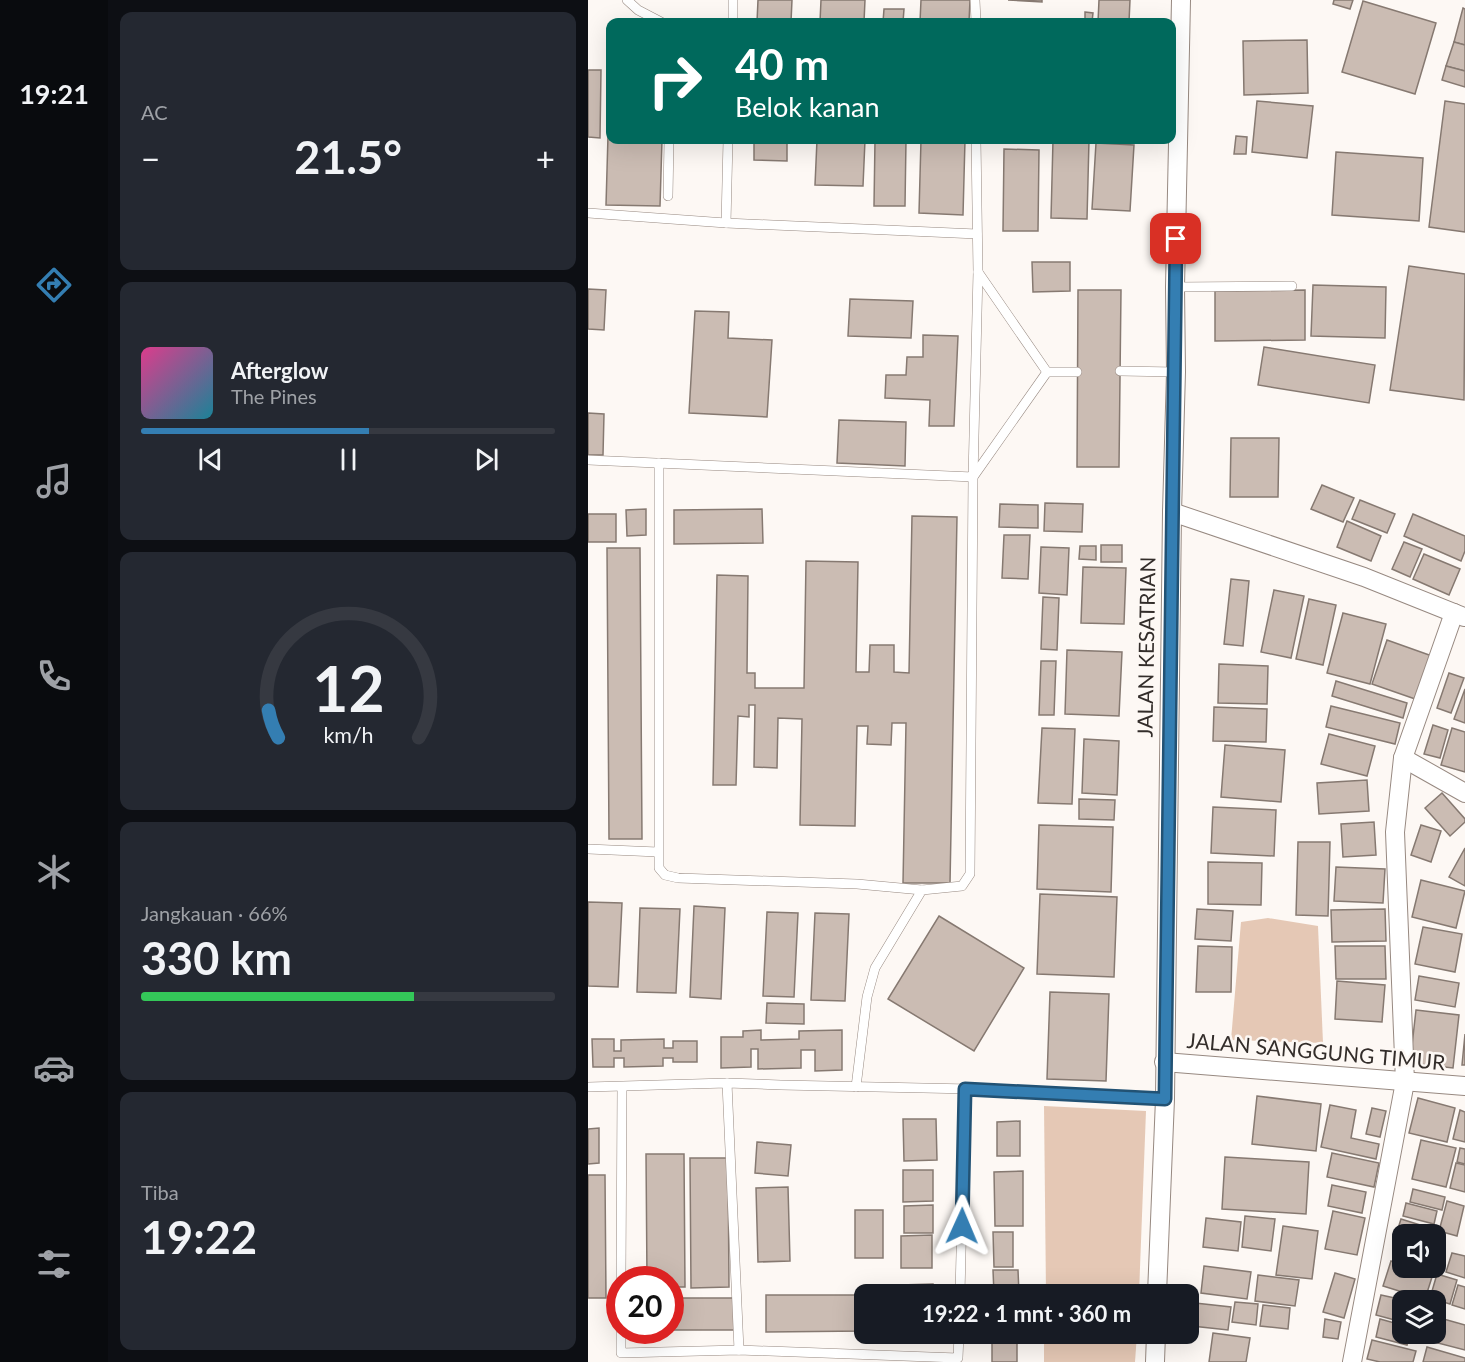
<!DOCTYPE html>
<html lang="id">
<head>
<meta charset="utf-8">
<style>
	body { margin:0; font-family:Lato,sans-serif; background:#242831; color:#f1f3f6; height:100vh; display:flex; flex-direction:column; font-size:22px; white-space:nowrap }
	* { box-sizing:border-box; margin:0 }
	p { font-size:20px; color:#9ea1a6 }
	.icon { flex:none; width:33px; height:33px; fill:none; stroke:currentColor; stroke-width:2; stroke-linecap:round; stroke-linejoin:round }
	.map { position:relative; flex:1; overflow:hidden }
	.drawer { display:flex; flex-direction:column; gap:12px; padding:12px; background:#0d0f14; width:480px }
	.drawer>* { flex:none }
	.hud { position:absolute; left:18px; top:18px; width:570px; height:126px; border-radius:12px; box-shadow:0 6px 24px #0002; background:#00695c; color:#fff; overflow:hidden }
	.tools { position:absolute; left:804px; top:1224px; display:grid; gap:12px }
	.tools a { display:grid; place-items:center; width:54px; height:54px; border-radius:12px; background:#171b24; box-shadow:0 6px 24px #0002; font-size:30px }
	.speed { position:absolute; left:18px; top:1266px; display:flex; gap:12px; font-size:30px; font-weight:700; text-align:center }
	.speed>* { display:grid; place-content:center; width:78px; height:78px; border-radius:50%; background:#171b24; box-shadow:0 6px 24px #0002; line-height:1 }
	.speed .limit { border:9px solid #d22; background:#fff; color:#111 }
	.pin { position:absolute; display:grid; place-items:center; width:51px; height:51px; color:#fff; margin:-26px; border-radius:12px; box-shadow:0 3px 9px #0006 }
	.me { position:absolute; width:66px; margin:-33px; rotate:1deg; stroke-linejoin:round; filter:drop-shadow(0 0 4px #0008) }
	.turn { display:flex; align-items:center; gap:21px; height:126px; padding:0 30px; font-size:27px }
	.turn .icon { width:78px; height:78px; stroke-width:2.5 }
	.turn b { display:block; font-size:42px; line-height:51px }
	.big { font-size:45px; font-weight:700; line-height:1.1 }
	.drawer .widget { flex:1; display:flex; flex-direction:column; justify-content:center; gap:9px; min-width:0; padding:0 21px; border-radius:12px; background:#242831 }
	.drawer .dial { align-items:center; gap:0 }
	.dial svg { height:156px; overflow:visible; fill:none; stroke:#363941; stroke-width:7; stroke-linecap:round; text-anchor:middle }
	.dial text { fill:#f1f3f6; stroke:none }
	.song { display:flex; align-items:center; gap:18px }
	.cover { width:72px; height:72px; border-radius:9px; background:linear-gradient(135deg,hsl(330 70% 55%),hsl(190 70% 35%)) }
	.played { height:6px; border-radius:3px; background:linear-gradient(90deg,#347eb2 55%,#363941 55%) }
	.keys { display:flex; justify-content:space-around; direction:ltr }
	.heat { display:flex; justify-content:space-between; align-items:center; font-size:33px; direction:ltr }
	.charge { height:9px; border-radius:4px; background:linear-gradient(90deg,#34c759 66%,#363941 0) }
	.trip { position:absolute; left:266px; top:1284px; width:345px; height:60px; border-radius:12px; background:#171b24; box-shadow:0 6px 24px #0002; font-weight:700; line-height:60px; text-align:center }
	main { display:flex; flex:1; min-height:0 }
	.dock { display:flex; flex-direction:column; width:108px; justify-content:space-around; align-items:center; background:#090b0e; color:#9ea1a6 }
	.dock .icon { width:42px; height:42px }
	.dock .current { color:#347eb2 }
	.dock b { font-size:27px; color:#f1f3f6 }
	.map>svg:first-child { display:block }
</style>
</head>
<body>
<main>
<nav class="dock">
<b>19:21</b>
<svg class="icon current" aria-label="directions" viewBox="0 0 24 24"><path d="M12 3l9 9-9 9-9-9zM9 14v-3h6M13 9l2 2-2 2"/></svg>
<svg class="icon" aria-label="music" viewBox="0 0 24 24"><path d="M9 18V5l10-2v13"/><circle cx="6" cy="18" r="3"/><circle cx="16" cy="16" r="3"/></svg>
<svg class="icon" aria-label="phone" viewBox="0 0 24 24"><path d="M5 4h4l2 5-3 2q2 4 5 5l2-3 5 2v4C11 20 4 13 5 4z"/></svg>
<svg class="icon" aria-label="climate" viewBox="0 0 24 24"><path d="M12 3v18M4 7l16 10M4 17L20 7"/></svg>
<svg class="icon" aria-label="car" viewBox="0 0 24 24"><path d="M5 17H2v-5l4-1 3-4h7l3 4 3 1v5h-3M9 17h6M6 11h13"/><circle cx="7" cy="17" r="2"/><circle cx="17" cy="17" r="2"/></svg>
<svg class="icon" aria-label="filters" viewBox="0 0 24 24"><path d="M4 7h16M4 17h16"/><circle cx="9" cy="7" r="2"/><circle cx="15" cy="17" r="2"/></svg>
</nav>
<section class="drawer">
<div class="widget"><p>AC</p>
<div class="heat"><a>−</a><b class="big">21.5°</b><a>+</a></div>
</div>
<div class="widget">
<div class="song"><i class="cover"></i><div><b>Afterglow</b><p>The Pines</p></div></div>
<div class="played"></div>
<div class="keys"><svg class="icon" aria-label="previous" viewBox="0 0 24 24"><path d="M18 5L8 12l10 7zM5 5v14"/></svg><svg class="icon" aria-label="pause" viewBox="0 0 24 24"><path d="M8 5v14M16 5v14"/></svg><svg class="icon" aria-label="next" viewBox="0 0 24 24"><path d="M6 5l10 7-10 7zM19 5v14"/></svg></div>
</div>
<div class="widget dial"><svg viewBox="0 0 100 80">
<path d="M14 69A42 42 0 1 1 86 69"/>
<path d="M14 69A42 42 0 0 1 9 55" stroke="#347eb2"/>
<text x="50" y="56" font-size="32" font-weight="700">12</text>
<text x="50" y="72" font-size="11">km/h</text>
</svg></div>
<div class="widget"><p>Jangkauan · 66%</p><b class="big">330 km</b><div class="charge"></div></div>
<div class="widget"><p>Tiba</p><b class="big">19:22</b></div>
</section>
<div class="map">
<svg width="877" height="1362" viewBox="0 0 877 1362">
	<rect width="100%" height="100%" fill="#fdf8f4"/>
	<!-- green -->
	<g fill="#e5c8b5">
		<path d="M680,918L730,926L735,1043L643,1040L653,922Z"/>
		<path d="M456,1106L558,1111L551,1294H458Z"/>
		<path d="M456,1334H549L547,1362H456Z"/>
	</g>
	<!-- building -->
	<g fill="#cbbcb3" stroke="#867971" stroke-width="1.5">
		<path d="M170,0H204L203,22H169Z"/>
		<path d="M233,0H277L276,22H232Z"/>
		<path d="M333,0H382L381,22H332Z"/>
		<path d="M420,0H454V2Z"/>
		<path d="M511,0H542L541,22H510Z"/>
		<path d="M746,0H765L762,9L745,4Z"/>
		<path d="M775,1L848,23L827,94L754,72Z"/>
		<path d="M875,8L877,9V45L866,42Z"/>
		<path d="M296,9H316L315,22H295Z"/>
		<path d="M497,12L505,13L504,22H497Z"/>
		<path d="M719,40L720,93L656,95L655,41Z"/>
		<path d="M866,42L877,45V71L858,66Z"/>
		<path d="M858,66L877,71V87L854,80Z"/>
		<path d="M22,67V140H74L72,206L18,205Z"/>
		<path d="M0,70H13L12,138L0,137Z"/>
		<path d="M669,101L725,106L719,158L664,152Z"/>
		<path d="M857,101L877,104V232L841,227Z"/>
		<path d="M648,136L659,137L658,154H646Z"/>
		<path d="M166,140H199V161L166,160Z"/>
		<path d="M229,140H277L275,186L227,185Z"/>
		<path d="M287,140H318L317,206H286Z"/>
		<path d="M333,140H377L375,215L331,213Z"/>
		<path d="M465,140H501L499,219L463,218Z"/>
		<path d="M508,143L546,145L542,211L504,209Z"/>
		<path d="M416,149L451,150L450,231H415Z"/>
		<path d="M748,152L835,158L831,221L744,215Z"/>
		<path d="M444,262H482V291L445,292Z"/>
		<path d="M821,266L877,274L876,400L802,390Z"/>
		<path d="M725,285L798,287L797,338L723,336Z"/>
		<path d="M0,289L18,290L16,330L0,329Z"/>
		<path d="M490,290H533L531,467H489Z"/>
		<path d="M717,290V340L627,341V291Z"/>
		<path d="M262,299L325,301L323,338L260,336Z"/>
		<path d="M107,311L141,312L140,338L184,340L179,417L101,413Z"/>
		<path d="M335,335L370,336L366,426H341L342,400L297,398L298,375H318L319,357H335Z"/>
		<path d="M676,347L787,365L781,403L670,385Z"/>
		<path d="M0,413L16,414L15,455H0Z"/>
		<path d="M251,420L318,422L317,466L249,463Z"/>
		<path d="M643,438H691L690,497H642Z"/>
		<path d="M734,485L766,498L755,522L723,509Z"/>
		<path d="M772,500L807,514L799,533L764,519Z"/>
		<path d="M457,503L495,504L494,532L456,531Z"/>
		<path d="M412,504L450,505V528L411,527Z"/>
		<path d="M58,509V535L39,536L38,510Z"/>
		<path d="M174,509L175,543L86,544V510Z"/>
		<rect x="0" y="514" width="28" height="28"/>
		<path d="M825,514L877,536V551L873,561L816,536Z"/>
		<path d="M324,516L369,517L362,883H315L318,723H304L303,745L279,744L280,726H269L267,826L212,825L214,719L190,718L189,768L166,767L167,705H161V717L150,716L148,785H125L129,575L160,576L159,673H167V688H216L218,561L270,562L268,672H281L282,645H306V672L321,673Z"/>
		<path d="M759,521L793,536L783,561L749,547Z"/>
		<path d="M416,535H442L440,579L414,578Z"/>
		<path d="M816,542L834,549L822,577L804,569Z"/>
		<rect x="513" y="545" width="21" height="17"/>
		<path d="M492,546H508V560L491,559Z"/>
		<path d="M453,547L481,548L479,595L451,593Z"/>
		<path d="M19,548H52L54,839H21Z"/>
		<path d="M836,554L872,569L861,595L825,579Z"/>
		<path d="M495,567L538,568L536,624L493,623Z"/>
		<path d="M643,579L661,581L655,646L636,644Z"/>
		<path d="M686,590L716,596L703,658L673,652Z"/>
		<path d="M455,597L471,598L469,650L453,649Z"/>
		<path d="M721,599L748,605L735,665L708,659Z"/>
		<path d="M755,613L798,624L782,684L739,673Z"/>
		<path d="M799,640L844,656L830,700L784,684Z"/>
		<path d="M479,650L534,652L531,716L477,714Z"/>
		<path d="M453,661H468L466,715H451Z"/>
		<path d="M631,664L680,666L679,704L630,703Z"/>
		<path d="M861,673L876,678L863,713L849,708Z"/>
		<path d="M748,681L819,703L815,718L744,696Z"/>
		<path d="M877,689V723L866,719Z"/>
		<path d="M743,706L812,723L807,744L738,727Z"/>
		<path d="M626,707L679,709L678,742L625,741Z"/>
		<path d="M845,725L860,730L852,758L836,754Z"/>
		<path d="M454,728L487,729L484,804L450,803Z"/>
		<path d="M864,728L877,732V772L853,765Z"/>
		<path d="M741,734L787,746L779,776L733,764Z"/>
		<path d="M496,739L531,741L529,795L494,793Z"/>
		<path d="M637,745L697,750L693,802L633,797Z"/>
		<path d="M779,780L781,811L731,814L729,783Z"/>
		<path d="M854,793L877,819V822L862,836L837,808Z"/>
		<path d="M491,799L527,800L526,820L491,819Z"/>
		<path d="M625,807L688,810L686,856L623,853Z"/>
		<path d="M786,822L788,855L755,857L753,824Z"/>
		<path d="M451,825L525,827L523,892L449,889Z"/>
		<path d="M833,825L853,831L843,862L823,855Z"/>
		<path d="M710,842H742L740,916L708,915Z"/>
		<path d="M877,848V886L861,877Z"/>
		<path d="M620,862L674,863L673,905L620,904Z"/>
		<path d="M748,867L797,869L795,903L746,901Z"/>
		<path d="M833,880L877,891L868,928L824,917Z"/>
		<path d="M452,894L529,897L526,977L449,974Z"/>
		<path d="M0,902L34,903L30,987L0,986Z"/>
		<path d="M106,906L137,908L133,999L102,997Z"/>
		<path d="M52,908L92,909L88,993L49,992Z"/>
		<path d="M609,909L645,911L643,941L607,939Z"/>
		<path d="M797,909L798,941L744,942L743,910Z"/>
		<path d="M179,912L210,913L206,997L175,996Z"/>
		<path d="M227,913L261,914L257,1001L223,1000Z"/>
		<path d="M351,916L436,968L386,1051L300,999Z"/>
		<path d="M835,927L874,934L867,972L827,964Z"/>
		<path d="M610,946L644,947L643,992H608Z"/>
		<path d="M747,946H797L798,979H748Z"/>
		<path d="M831,976L871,983L867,1007L827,1000Z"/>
		<path d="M749,981L797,985L794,1022L747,1019Z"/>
		<path d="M462,992L521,994L518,1081L459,1079Z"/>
		<path d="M179,1003L216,1004V1024L178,1023Z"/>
		<path d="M828,1010L871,1015L865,1068L822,1063Z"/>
		<path d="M173,1030V1040L211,1039V1031L254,1030V1070L227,1071V1050H213V1068L170,1069V1049H163V1067L133,1068V1037H155V1031Z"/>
		<path d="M877,1034V1065H874Z"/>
		<path d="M4,1039H26V1051H33V1040L76,1039V1048H85V1041H109V1062H85V1058H75V1066L36,1067V1058H26V1067H5Z"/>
		<path d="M669,1096L733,1104L728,1151L664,1144Z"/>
		<path d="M830,1098L867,1108L859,1142L821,1133Z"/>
		<path d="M742,1105L768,1110L763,1138L791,1144L788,1159L733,1147Z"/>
		<path d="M784,1108L798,1111L792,1137L778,1134Z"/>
		<path d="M872,1110L877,1112V1142L865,1139Z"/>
		<path d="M315,1119H348L349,1160L316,1161Z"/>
		<path d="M432,1121V1156H409V1122Z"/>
		<path d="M11,1128V1163L0,1164V1129Z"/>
		<path d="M833,1140L868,1148L858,1187L824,1179Z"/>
		<path d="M169,1142L203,1145L200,1176L167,1173Z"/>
		<path d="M872,1148L877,1149V1164L869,1162Z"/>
		<path d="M744,1153L791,1163L786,1187L739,1177Z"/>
		<path d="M58,1154H96L97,1287H82V1280H59Z"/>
		<path d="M637,1157L721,1162L718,1214L634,1209Z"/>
		<path d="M102,1158H140L141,1287L103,1288Z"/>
		<path d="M868,1163L877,1165V1192L862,1188Z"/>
		<path d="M315,1170H345V1201L315,1202Z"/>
		<path d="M435,1171V1226H407L406,1172Z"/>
		<path d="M0,1175H17L18,1298H0Z"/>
		<path d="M744,1185L778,1192L774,1213L740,1206Z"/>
		<path d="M200,1187L202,1261L170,1262L168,1188Z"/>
		<path d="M825,1189L857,1197L854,1210L822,1202Z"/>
		<path d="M859,1201L876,1206L869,1236L851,1231Z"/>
		<path d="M818,1203L849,1211L846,1224L815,1216Z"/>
		<path d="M345,1205V1233H316V1206Z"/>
		<rect x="267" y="1210" width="28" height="48"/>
		<path d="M745,1211L777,1218L769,1255L737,1249Z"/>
		<path d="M657,1216L687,1219L683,1251L654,1247Z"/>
		<path d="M618,1218L653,1222L650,1251L615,1247Z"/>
		<path d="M813,1219L845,1229L843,1234H814V1237L808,1235Z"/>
		<path d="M695,1226L730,1231L724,1279L688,1275Z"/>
		<path d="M405,1232H425V1267H406Z"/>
		<path d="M344,1235V1268H313V1236Z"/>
		<path d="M814,1240V1260L808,1258Z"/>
		<path d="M864,1253L877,1256V1278L858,1272Z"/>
		<path d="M803,1261L814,1264V1268H825L845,1274L837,1299L795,1286Z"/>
		<path d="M616,1266L663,1272L659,1299L613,1293Z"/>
		<path d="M405,1270H430L431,1294H406Z"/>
		<path d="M747,1273L767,1279L756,1318L735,1312Z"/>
		<path d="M849,1274L869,1280L862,1304L842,1298Z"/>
		<path d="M670,1275L711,1280L707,1306L667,1301Z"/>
		<path d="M345,1284V1294H312V1285Z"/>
		<path d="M870,1285L877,1287V1309L864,1305Z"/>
		<path d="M178,1295H276V1331L178,1332Z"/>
		<path d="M793,1295L816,1300H814V1322L788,1315Z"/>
		<path d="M82,1298H147L146,1330H82Z"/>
		<path d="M647,1302L670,1304L668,1325L644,1322Z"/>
		<path d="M607,1303L643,1307L640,1330L604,1326Z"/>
		<path d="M675,1305L702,1308L700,1329L672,1326Z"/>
		<path d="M852,1318L877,1325V1350L846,1342Z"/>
		<path d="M737,1319L753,1322L750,1339L735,1337Z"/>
		<path d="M792,1319L814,1325V1334H822L819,1345L788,1337Z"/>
		<path d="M625,1333L662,1338L658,1362H621Z"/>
		<rect x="312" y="1334" width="33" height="3"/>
		<rect x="404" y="1334" width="25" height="28"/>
		<path d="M784,1340L828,1351L825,1362H792L779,1359Z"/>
		<path d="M839,1347L877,1358V1362H835Z"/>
	</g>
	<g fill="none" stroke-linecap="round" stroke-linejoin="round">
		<defs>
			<g id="service">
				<path d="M39,0L50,10L73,22"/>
				<path d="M387,0L388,22"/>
				<path d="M145,22V0"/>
				<path d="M80,196L81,140"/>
				<path d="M0,213L138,223L389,234"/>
				<path d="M138,223L140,140"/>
				<path d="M390,272L459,372H489"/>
				<path d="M587,287L704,286"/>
				<path d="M532,371L588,372"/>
				<path d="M0,460L385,477L390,272L388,140"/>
				<path d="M71,463V868L77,875L90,878L269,884L334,890"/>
				<path d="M0,849L70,852"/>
				<path d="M139,1083L151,1350"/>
				<path d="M0,1087L139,1083L193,1085L430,1090L577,1099"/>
				<path d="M268,1087L279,997L287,968L334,890L374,886L382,874L385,477L459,372"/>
				<path d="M33,1280L34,1087"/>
				<path d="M372,1294L377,1089"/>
				<path d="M33,1330V1353L151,1350L370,1358L371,1334"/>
			</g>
			<g id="minor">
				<path d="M584,512L776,577L876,617"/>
				<path d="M815,758L877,793"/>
				<path d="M576,1062L877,1086"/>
				<path d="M569,1294L577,1099L584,512L588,372L587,287L593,0"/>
				<path d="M567,1362L568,1334"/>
				<path d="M764,1362L817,1082L807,832L815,758L866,613"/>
			</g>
		</defs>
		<!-- service casing -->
		<use href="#service" stroke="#978981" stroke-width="10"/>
		<!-- minor casing -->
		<use href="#minor" stroke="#978981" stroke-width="20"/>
		<!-- service -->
		<use href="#service" stroke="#fff" stroke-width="9"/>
		<!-- minor -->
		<use href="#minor" stroke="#fff" stroke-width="18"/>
	</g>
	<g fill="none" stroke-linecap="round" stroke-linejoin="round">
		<defs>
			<path id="route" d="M374,1226L377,1089L577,1099L588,239"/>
		</defs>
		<!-- route casing -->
		<use href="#route" stroke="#225274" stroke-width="15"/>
		<!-- route -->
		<use href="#route" stroke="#347eb2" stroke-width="10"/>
	</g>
	<g text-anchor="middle" stroke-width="5" stroke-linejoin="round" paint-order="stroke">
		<!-- street labels -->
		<g font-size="21" fill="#332d2a" stroke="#fdf8f4">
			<text transform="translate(559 647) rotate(-89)" y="7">JALAN KESATRIAN</text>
			<text transform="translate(728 1052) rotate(5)" y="7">JALAN SANGGUNG TIMUR</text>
		</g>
	</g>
</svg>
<div class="tools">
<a><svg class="icon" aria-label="sound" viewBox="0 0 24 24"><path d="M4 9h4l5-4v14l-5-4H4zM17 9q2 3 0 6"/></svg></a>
<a><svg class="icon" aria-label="layers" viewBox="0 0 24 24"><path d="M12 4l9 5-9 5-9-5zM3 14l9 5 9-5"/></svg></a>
</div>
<div class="speed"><div class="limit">20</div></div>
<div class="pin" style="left:588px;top:239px;background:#d93025"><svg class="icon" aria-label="arrive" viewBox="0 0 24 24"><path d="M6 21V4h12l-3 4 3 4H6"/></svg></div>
<svg class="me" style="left:374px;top:1226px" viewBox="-20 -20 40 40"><path d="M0-17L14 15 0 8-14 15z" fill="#347eb2" stroke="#fff" stroke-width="4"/></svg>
<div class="trip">19:22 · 1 mnt · 360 m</div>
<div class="hud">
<div class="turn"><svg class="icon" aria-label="right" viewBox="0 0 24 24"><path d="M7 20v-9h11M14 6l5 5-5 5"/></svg><div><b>40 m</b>Belok kanan</div></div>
</div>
</div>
</main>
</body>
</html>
